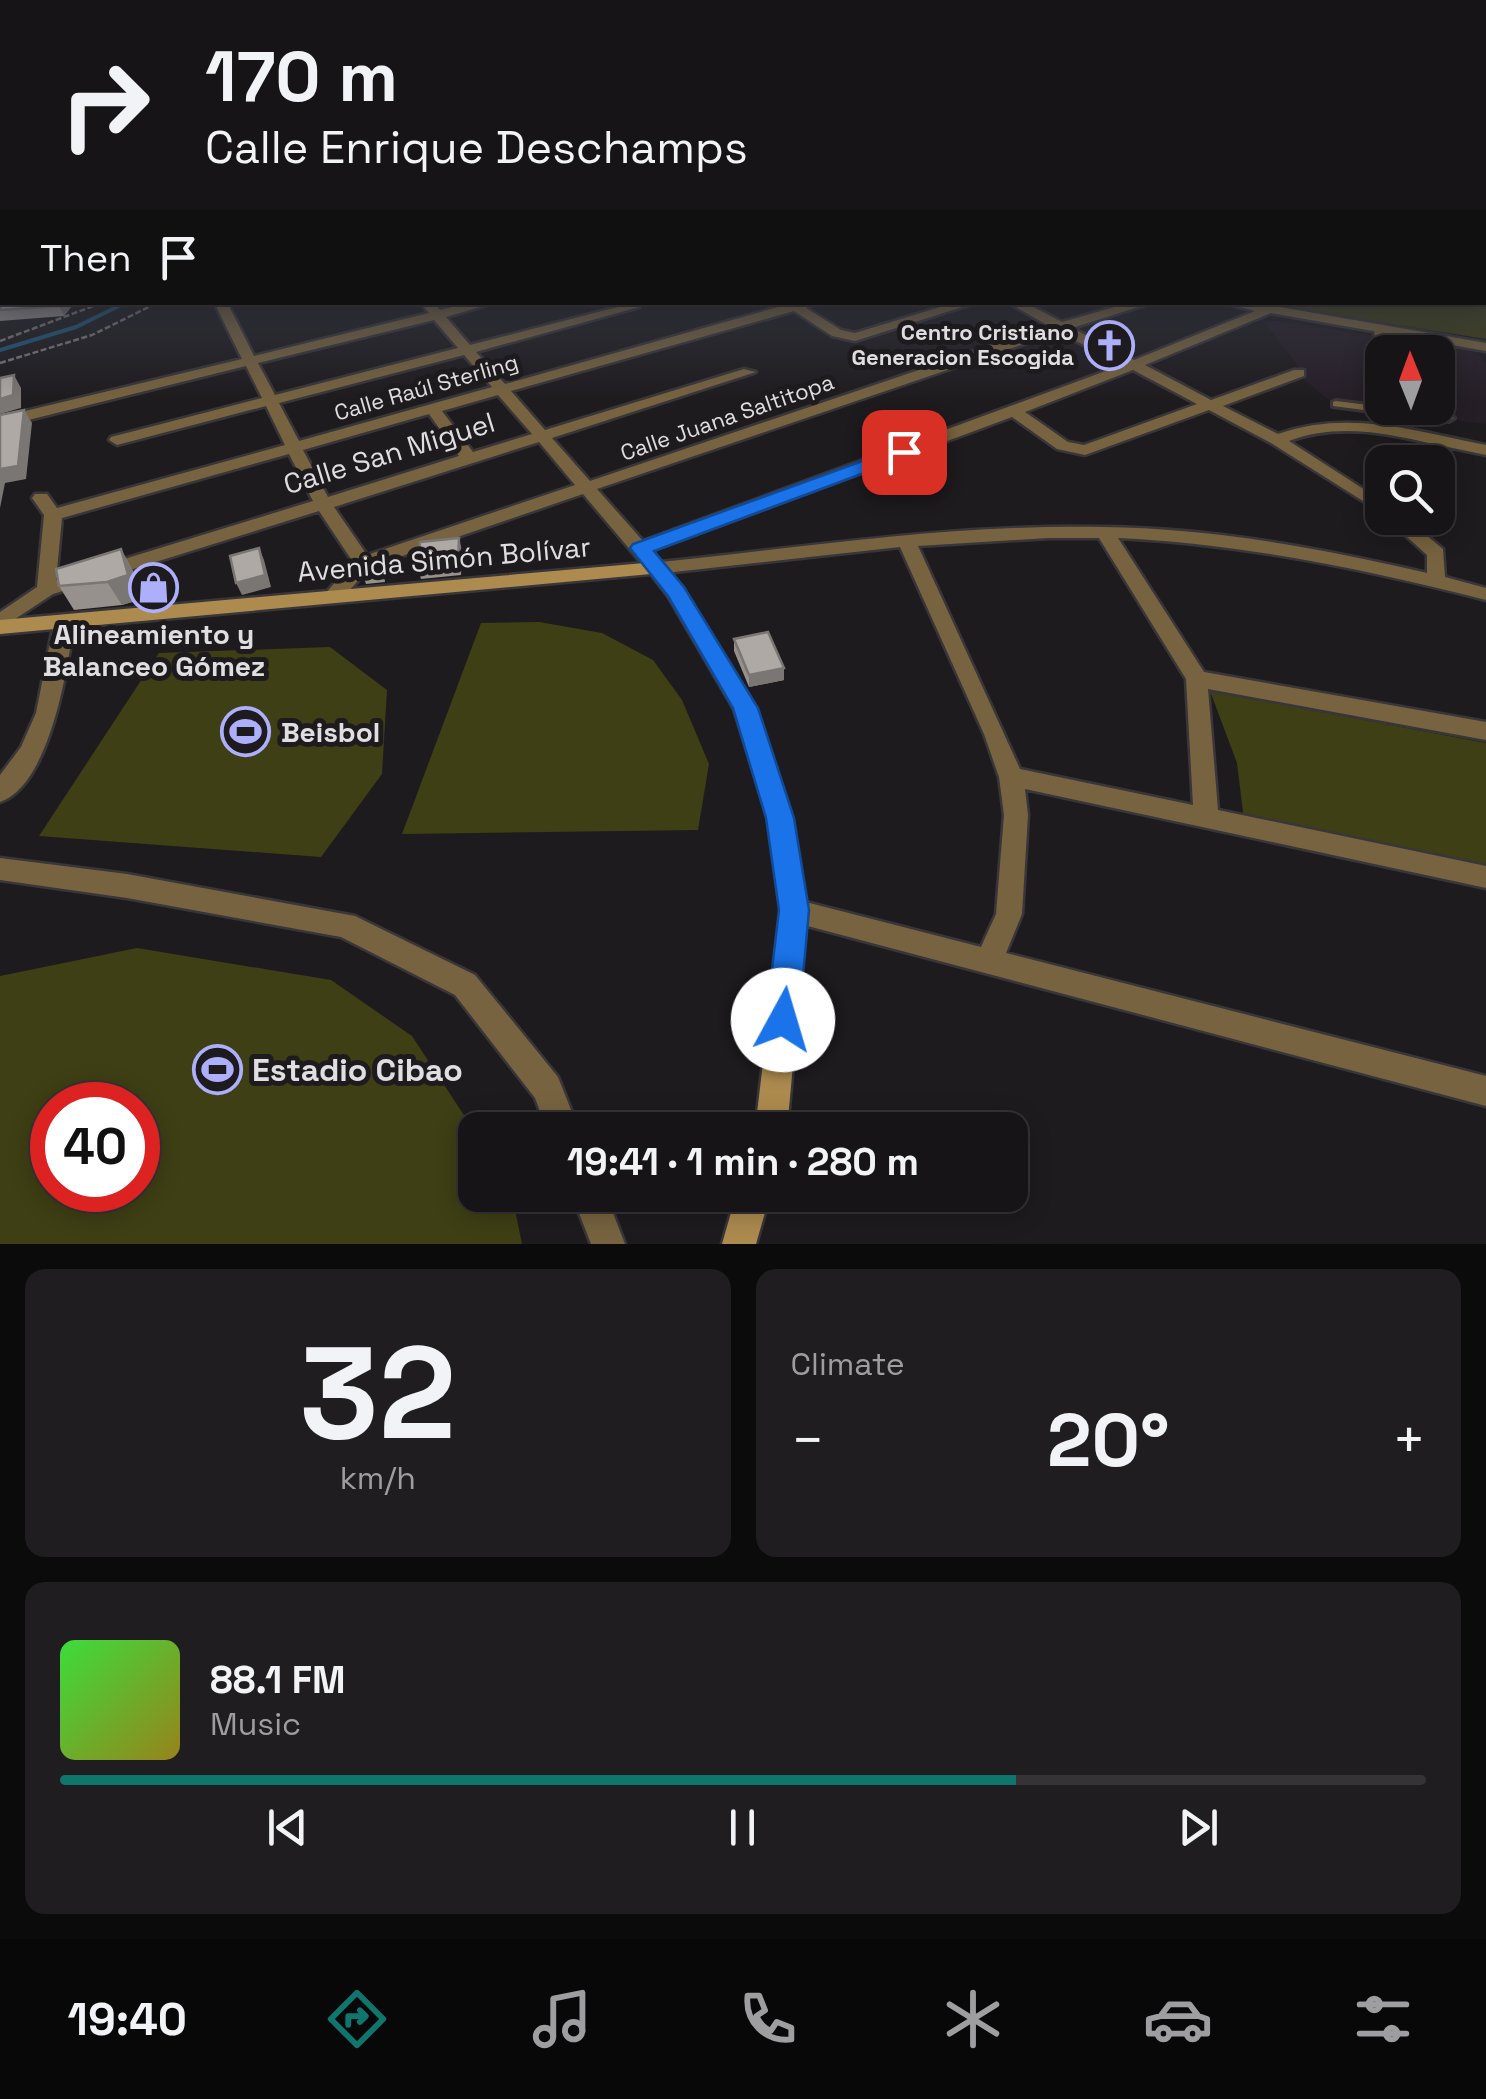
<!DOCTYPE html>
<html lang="en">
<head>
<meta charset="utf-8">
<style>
	body { margin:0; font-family:"Space Grotesk",sans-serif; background:#1f1d1f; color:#f1f3f6; height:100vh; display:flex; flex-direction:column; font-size:38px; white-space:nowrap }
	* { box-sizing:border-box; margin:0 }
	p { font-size:32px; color:#9e9ea1 }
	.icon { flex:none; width:55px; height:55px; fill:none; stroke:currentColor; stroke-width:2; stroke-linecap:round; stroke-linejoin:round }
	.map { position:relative; height:1244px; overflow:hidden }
	.panel { display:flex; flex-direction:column; gap:25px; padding:25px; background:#0c0b0c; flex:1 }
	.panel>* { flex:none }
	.banner { position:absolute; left:0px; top:0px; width:1488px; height:305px; box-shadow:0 5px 25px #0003,0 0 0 2px #353335; background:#161416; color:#f1f3f6; overflow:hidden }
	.needle { width:65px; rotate:359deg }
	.buttons { position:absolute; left:1365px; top:335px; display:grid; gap:20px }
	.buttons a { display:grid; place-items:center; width:90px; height:90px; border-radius:20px; background:#161416; box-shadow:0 5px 25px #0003,0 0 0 2px #353335; font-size:50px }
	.speed { position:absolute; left:30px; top:1082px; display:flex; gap:20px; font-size:50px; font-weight:700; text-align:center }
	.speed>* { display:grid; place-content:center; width:130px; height:130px; border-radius:50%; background:#161416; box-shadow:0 5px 25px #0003,0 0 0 2px #353335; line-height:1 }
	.speed .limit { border:15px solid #d22; background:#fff; color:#111 }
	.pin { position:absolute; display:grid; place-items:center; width:85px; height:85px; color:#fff; margin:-42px; border-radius:20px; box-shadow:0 5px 15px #0006 }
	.me { position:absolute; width:110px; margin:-55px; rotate:6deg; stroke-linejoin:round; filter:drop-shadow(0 0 8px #0008) }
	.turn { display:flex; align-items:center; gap:35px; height:210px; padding:0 40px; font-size:45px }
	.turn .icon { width:130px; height:130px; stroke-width:2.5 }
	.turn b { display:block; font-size:70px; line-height:85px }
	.then { display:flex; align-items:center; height:95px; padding:0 40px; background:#0003; gap:20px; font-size:38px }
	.big { font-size:75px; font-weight:800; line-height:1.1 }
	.panel .card { flex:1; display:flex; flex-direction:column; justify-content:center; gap:15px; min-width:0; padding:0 35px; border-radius:20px; background:#1f1d1f }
	.panel .dial { align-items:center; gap:0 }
	.dial b { font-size:130px; line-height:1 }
	.song { display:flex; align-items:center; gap:30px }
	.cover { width:120px; height:120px; border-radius:15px; background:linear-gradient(135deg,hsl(120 70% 55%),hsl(50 70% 35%)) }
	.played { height:10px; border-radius:5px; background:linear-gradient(90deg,#0f766e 70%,#353335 70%) }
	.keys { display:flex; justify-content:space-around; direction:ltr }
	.heat { display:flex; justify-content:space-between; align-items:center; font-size:55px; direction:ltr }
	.panel .tiles { flex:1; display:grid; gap:25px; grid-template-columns:1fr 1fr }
	.card:last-child { grid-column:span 2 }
	.trip { position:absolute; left:458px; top:1112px; width:570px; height:100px; border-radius:20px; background:#161416; box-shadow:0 5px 25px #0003,0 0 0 2px #353335; font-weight:800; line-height:100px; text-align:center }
	.dock { display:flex; height:160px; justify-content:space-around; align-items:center; background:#090809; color:#9e9ea1 }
	.dock .icon { width:70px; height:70px }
	.dock .current { color:#0f766e }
	.dock b { font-size:45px; color:#f1f3f6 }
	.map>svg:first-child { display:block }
</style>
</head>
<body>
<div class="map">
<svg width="1486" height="1244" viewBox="0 0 1486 1244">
	<rect width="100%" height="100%" fill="#1e1b1e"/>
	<!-- built -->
	<path fill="#261e27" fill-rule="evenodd" d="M1279,321L1476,351L1486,364V424L1338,407L1302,378L1305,375L1264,322ZM1382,352H1438V408H1382Z"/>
	<!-- green -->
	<g fill="#3e3f14" fill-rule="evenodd">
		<path d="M1486,251V339L1258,303L1485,302Z"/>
		<path d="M539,622L602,633L653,660L682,700L709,764L698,830L402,834L481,623Z"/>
		<path d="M330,647L387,690L382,774L321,857L39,836L159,653Z"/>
		<path d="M1210,691L1486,743V872L1244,820L1237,763Z"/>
		<path d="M137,948L331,980L412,1036L475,1132V1195H512L522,1244H0V976ZM138,1105V1190H52V1105Z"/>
	</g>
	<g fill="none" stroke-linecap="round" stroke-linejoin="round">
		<!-- stream -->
		<path stroke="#1f5676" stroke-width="4" d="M0,350L76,327L127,302"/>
		<defs>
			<g id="lane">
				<path d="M1378,327L1382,330L1386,352H1382V357L1378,354L1374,330Z"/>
				<path d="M1336,401L1449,415L1454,418L1449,421L1333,406V402Z"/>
			</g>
			<g id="street">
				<rect x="1485" y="241" width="1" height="6"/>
				<path d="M214,302H227L254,356L429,313L420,302H433L440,310L473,302H497L446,317L470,345L633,303L639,307L476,352L505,384L796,302H818L806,308L841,330L855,333L957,302H978L855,341L832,336L794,311L511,391L545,430L744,369L756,372L552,438L590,481L1049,326L1007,302H1024L1062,322L1132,302H1154L1072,328L1134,360L1255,311L1221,302H1252L1486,343V351L1271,313L1145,365L1211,400L1294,370H1304V376L1223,406L1278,434C1348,409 1416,431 1486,445V455L1448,447L1446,469L1438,474V462H1431L1433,444C1385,433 1337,423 1289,441L1382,501V513L1271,443L1209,410L1085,455L1057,449L1012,417L651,551L661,562C807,547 954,524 1102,527C1211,528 1320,548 1427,573V555L1386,518H1405L1443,549L1445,577L1486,588V600C1365,569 1243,544 1118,538L1204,672L1486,722V740L1208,689L1218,810L1486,866V888L1025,789L1028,815L1022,914L1006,953L1486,1076V1106L785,920L781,911L785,902L794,899L981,947L996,914L1004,815L999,777L984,734L900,547L656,574L649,572L583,494L370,567L341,600L334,601L324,595L353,562L319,511L53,594L0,629V612L37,587L44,515L32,498L35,494H47L57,508L285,445L266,406L117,445L109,440L111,437L262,398L246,366L0,427V417L242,359ZM434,320L458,348L275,395L258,363ZM1059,332L1122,365L643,541L597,489ZM464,355L492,387L299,441L279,403ZM1133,370L1197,404L1084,445L1068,442L1025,412ZM498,395L532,434L473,452L442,411ZM429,414L459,456L328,497L303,450ZM539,442L575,485L367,555L334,507ZM289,454L313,501L56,580L62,518ZM1048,538H1099L1186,679L1193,805L1020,769L918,546Z"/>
				<path d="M64,615L74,622C68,667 50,785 0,802V775L21,747L36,713L54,622Z"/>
				<path d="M0,858L127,874L355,916L475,975L558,1077L579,1130H547L535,1098L455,995L341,937L127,898L0,880Z"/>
				<path d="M572,1195H606L625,1244H591Z"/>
			</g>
			<g id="secondary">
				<path d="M656,562L663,564L683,588L756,708L792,818L807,911L787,1130H755L781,911L768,818L734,709L668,596L651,574L0,634V620Z"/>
				<path d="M736,1195H770L756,1244H722Z"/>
			</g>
		</defs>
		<!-- lane casing -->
		<use href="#lane" stroke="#393639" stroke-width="6"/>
		<!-- street casing -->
		<use href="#street" stroke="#393639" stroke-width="5"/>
		<!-- secondary casing -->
		<use href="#secondary" stroke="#393639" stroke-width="5"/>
		<!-- path -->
		<g stroke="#797779" stroke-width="2.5" stroke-dasharray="6 2.5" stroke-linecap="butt">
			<path d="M0,341L104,302"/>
			<path d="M0,363L92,335L159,302"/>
		</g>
		<!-- lane -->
		<use href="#lane" fill="#77633f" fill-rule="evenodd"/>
		<!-- street -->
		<use href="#street" fill="#77633f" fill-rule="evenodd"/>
		<!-- secondary -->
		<use href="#secondary" fill="#ad8b4f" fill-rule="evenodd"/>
	</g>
	<!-- wall -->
	<g fill="#96918d">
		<path d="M0,294L75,302L64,316L0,321Z"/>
		<path d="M121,549L134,573L142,599L122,605L74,610L59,586Z"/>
		<path d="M462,550L461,575L421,579L417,567Z"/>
		<path d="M383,567L385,582L366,584L364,578Z"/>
		<path d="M734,639L784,668V680L749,687L734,651Z"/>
	</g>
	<!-- shaded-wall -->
	<g fill="#7a7673">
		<path d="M61,302H75L64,316L59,306Z"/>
		<path d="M14,375L21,388V408L0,414V399Z"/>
		<path d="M24,410L32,423L26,479L5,483L0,508V469Z"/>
		<path d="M459,538L462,550L461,575L458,563Z"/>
		<path d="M259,548L264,560L271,587L242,595L236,583Z"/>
		<path d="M121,549L134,573L142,599L122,605L107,582Z"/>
		<path d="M784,668V680L749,687V675Z"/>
	</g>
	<!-- building -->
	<g fill="#aea9a4" stroke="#7a7673" stroke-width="2.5">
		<rect x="0" y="258" width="2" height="22"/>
		<path d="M2,293V302H61L59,306L0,310V294Z"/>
		<path d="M14,375L13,395L0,399V378Z"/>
		<path d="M24,410L18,466L0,469V415Z"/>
		<path d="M459,538L458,563L417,567L420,542Z"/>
		<path d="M259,548L265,575L236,583L230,556Z"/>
		<path d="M121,549L128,575L107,582L59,586L56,569Z"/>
		<path d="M381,561L383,576L364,578V571L370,564Z"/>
		<path d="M768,632L784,668L749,675L734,639Z"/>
	</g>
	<!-- sky -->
	<linearGradient id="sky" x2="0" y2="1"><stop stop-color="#100f10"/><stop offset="0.57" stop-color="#3b3f4c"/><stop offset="1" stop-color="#3b3f4c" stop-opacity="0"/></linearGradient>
	<rect width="1486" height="403" fill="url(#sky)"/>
	<!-- route -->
	<path fill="#1a73e8" stroke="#114b97" stroke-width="2.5" d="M904,446L913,452L910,456L654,551L684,587L758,708L794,818L809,910L799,1020L794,1032L783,1037L771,1032L766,1020L779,910L766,818L733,708L668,596L630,548L633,544Z"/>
	<!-- icons -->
	<defs>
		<symbol id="church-ring" viewBox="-11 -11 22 22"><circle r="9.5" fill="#1e1b1e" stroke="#adaffb" stroke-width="1.5"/><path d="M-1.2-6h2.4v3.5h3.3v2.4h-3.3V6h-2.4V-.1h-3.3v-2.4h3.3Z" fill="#adaffb"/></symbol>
		<symbol id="shop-ring" viewBox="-11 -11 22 22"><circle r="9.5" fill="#1e1b1e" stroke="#adaffb" stroke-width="1.5"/><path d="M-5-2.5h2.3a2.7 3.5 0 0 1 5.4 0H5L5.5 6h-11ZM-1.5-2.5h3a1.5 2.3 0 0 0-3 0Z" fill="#adaffb"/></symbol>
		<symbol id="stadium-ring" viewBox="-11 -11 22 22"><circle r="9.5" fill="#1e1b1e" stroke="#adaffb" stroke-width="1.5"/><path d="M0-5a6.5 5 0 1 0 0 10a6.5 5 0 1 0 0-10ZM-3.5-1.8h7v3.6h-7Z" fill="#adaffb"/></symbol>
	</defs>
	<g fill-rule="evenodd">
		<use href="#church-ring" x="1082" y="318" width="55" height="55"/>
		<use href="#shop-ring" x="126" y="560" width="55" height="55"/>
		<use href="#stadium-ring" x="218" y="704" width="55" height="55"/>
		<use href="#stadium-ring" x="190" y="1042" width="55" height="55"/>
	</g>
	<g text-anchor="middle" stroke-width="10" stroke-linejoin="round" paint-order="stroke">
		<!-- far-poi labels -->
		<g font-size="22" font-weight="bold" fill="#e0dee0" stroke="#1e1b1e" text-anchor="end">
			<text x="1074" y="340">Centro Cristiano<tspan x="1074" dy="25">Generacion Escogida</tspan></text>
		</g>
		<!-- far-street labels -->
		<g font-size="22" fill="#e0dee0" stroke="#1e1b1e">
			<text transform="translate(426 387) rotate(-16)" y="8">Calle Raúl Sterling</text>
			<text transform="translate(727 417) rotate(-19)" y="8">Calle Juana Saltitopa</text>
		</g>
		<!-- street labels -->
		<g font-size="28" fill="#e0dee0" stroke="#1e1b1e">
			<text transform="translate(389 453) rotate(-17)" y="10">Calle San Miguel</text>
			<text transform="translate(444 559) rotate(-5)" y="10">Avenida Simón Bolívar</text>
		</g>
		<!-- poi labels -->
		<g font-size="28" font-weight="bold" fill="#e0dee0" stroke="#1e1b1e">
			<text x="154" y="644">Alineamiento y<tspan x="154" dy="32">Balanceo Gómez</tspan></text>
			<text x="281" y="742" text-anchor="start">Beisbol</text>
		</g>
		<!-- near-poi labels -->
		<g font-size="32" font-weight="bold" fill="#e0dee0" stroke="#1e1b1e" text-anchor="start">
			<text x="252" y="1081">Estadio Cibao</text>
		</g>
	</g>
</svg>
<div class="buttons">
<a><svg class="needle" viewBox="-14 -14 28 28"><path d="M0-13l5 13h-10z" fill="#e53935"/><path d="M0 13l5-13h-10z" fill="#9e9ea1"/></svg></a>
<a><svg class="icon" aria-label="search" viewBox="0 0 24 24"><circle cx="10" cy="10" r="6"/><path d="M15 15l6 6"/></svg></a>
</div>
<div class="speed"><div class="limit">40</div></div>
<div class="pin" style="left:904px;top:452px;background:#d93025"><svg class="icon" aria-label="arrive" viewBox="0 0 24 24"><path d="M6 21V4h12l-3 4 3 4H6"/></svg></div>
<svg class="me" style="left:783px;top:1020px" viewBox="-20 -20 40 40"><circle r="19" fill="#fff"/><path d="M0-13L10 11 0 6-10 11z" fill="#1a73e8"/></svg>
<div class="trip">19:41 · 1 min · 280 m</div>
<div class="banner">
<div class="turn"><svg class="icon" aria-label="right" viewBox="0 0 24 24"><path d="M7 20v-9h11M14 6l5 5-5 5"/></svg><div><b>170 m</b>Calle Enrique Deschamps</div></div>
<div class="then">Then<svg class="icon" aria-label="arrive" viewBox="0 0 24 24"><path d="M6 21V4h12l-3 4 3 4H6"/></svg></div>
</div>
</div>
<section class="panel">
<div class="tiles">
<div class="card dial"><b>32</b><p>km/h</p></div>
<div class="card"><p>Climate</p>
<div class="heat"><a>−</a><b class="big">20°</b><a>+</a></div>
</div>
<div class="card">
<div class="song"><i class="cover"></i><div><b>88.1 FM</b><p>Music</p></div></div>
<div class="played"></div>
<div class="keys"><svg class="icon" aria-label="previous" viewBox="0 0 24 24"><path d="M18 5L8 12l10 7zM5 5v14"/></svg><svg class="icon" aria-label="pause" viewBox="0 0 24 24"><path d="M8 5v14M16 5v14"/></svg><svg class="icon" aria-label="next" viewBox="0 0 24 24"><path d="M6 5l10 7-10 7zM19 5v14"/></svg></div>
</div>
</div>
</section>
<nav class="dock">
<b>19:40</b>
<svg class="icon current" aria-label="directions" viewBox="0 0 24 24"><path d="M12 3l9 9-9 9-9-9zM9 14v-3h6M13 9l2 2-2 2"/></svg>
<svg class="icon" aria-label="music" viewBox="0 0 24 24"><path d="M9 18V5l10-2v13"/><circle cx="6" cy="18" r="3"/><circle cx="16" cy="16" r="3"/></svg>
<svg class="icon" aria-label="phone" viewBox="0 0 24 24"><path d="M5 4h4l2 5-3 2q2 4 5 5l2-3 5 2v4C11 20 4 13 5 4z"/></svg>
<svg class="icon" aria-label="climate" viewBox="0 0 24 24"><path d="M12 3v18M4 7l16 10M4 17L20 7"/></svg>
<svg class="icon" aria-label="car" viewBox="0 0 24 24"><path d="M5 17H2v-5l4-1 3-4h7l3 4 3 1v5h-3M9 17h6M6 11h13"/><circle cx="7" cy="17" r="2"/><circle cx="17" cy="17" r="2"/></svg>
<svg class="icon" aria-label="filters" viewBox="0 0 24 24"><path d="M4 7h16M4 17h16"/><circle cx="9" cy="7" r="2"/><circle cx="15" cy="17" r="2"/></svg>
</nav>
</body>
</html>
